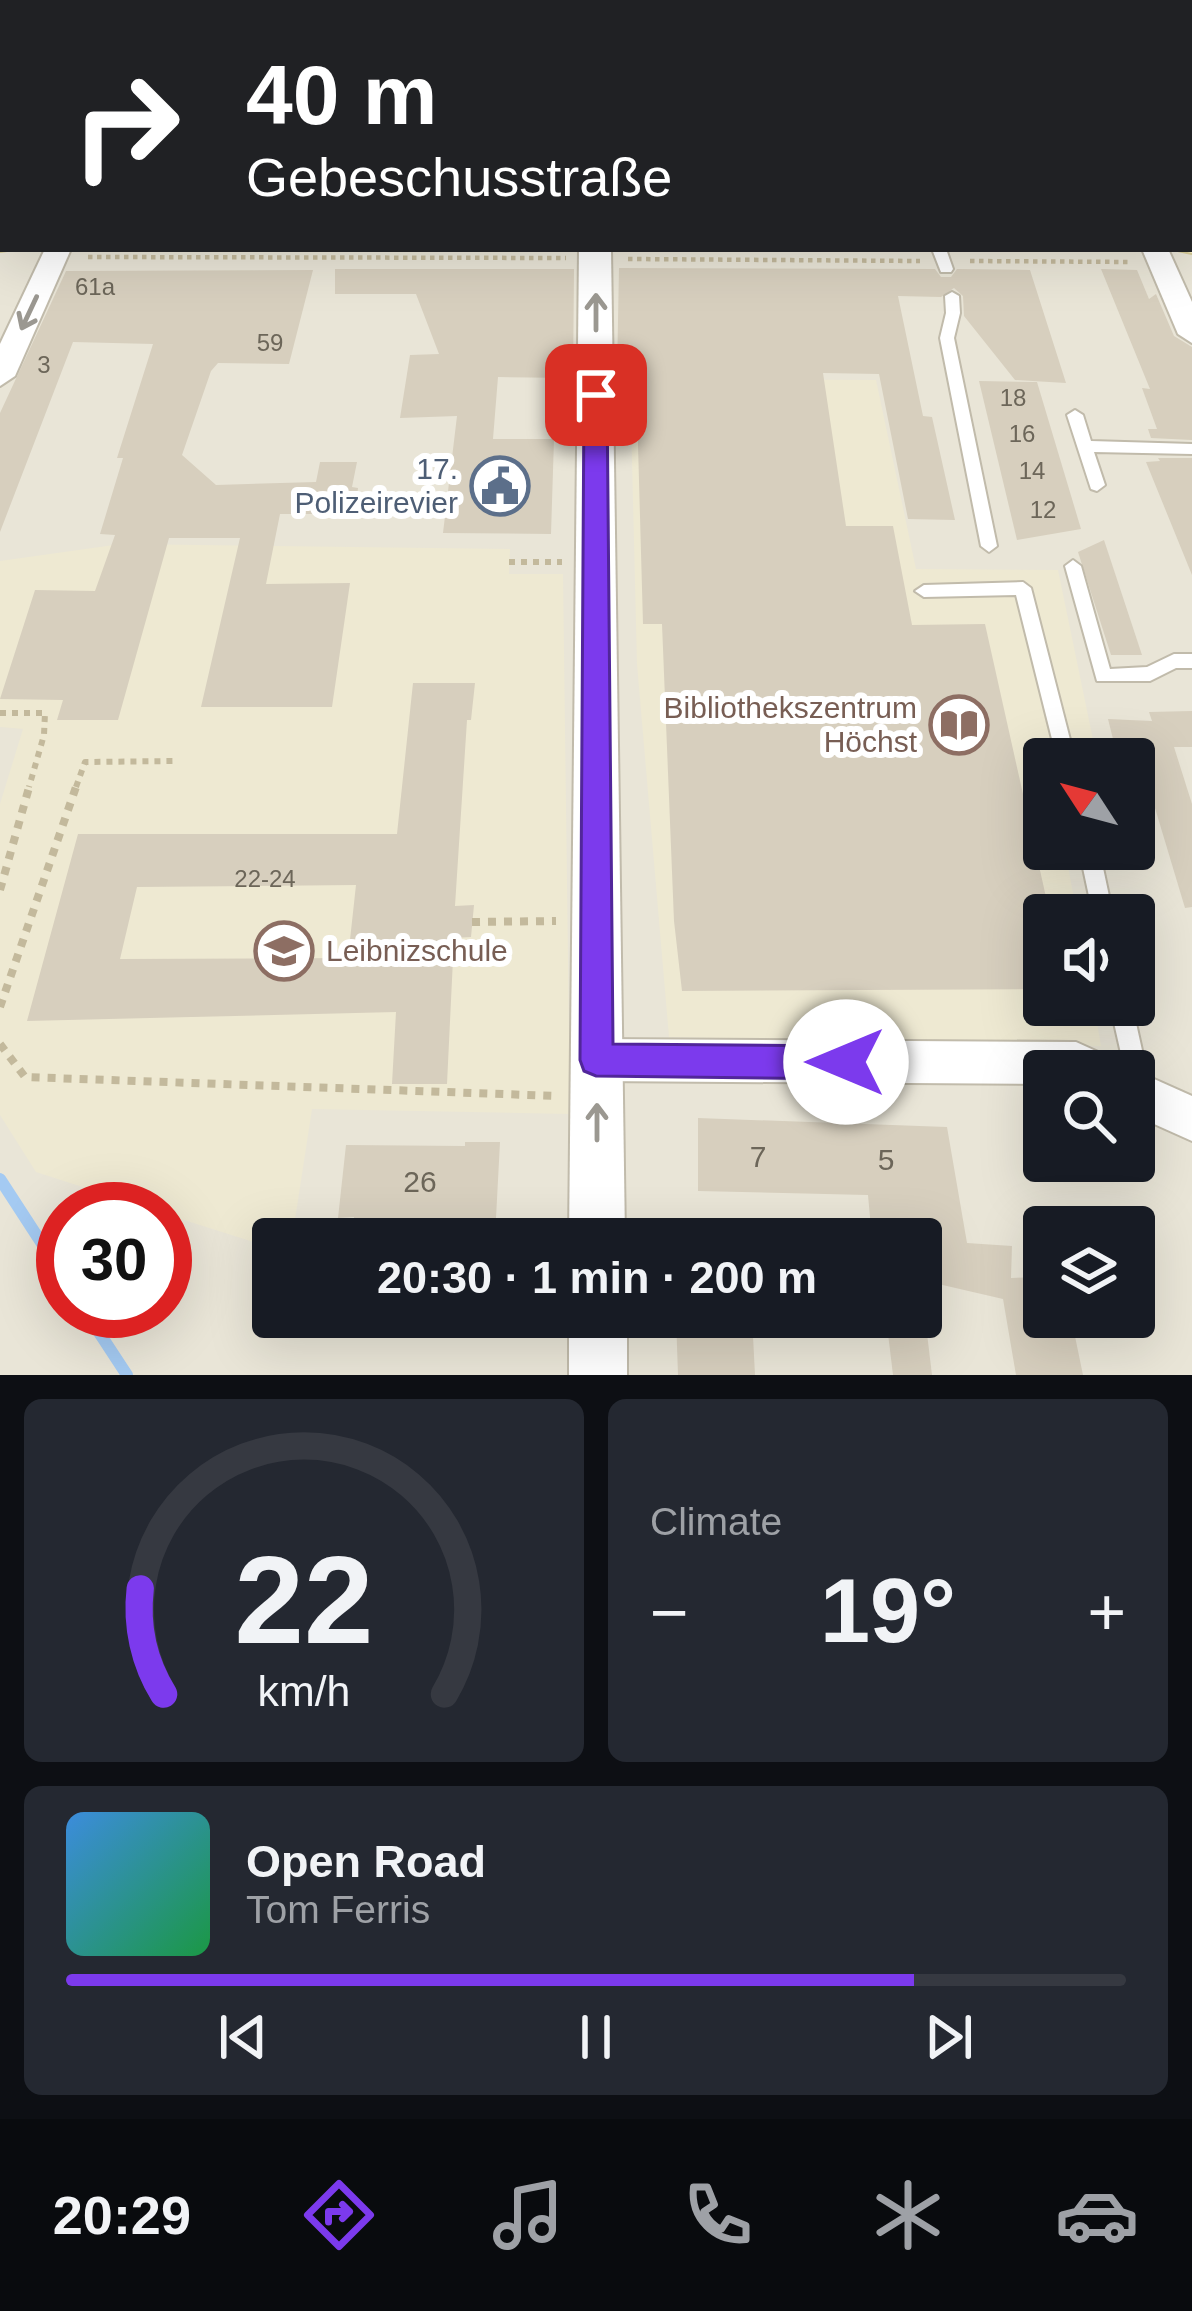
<!DOCTYPE html>
<html lang="en">
<head>
<meta charset="utf-8">
<style>
	body { margin:0; font-family:Helvetica,sans-serif; background:#242831; color:#f1f3f6; height:100vh; display:flex; flex-direction:column; font-size:45px; white-space:nowrap }
	* { box-sizing:border-box; margin:0 }
	p { font-size:39px; color:#9ea1a6 }
	.icon { flex:none; width:66px; height:66px; fill:none; stroke:currentColor; stroke-width:2; stroke-linecap:round; stroke-linejoin:round }
	.map { position:relative; height:1375px; overflow:hidden }
	.panel { display:flex; flex-direction:column; gap:24px; padding:24px; background:#0d0f14; flex:1 }
	.panel>* { flex:none }
	.banner { position:absolute; left:0px; top:0px; width:1194px; height:252px; box-shadow:0 12px 48px #0002; background:#202124; color:#fff; overflow:hidden }
	.needle { width:78px; rotate:306deg }
	.buttons { position:absolute; left:1023px; top:738px; display:grid; gap:24px }
	.buttons a { display:grid; place-items:center; width:132px; height:132px; border-radius:12px; background:#171b24; box-shadow:0 12px 48px #0002; font-size:60px }
	.speed { position:absolute; left:36px; top:1182px; display:flex; gap:24px; font-size:60px; font-weight:700; text-align:center }
	.speed>* { display:grid; place-content:center; width:156px; height:156px; border-radius:50%; background:#171b24; box-shadow:0 12px 48px #0002; line-height:1 }
	.speed .limit { border:18px solid #d22; background:#fff; color:#111 }
	.pin { position:absolute; display:grid; place-items:center; width:102px; height:102px; color:#fff; margin:-51px; border-radius:24px; box-shadow:0 6px 18px #0006 }
	.me { position:absolute; width:132px; margin:-66px; rotate:270deg; stroke-linejoin:round; filter:drop-shadow(0 0 9px #0008) }
	.turn { display:flex; align-items:center; gap:42px; height:252px; padding:0 48px; font-size:54px }
	.turn .icon { width:156px; height:156px; stroke-width:2.5 }
	.turn b { display:block; font-size:84px; line-height:102px }
	.big { font-size:90px; font-weight:700; line-height:1.1 }
	.panel .tile { flex:1; display:flex; flex-direction:column; justify-content:center; gap:18px; min-width:0; padding:0 42px; border-radius:18px; background:#242831 }
	.panel .dial { align-items:center; gap:0 }
	.dial svg { height:312px; overflow:visible; fill:none; stroke:#363941; stroke-width:7; stroke-linecap:round; text-anchor:middle }
	.dial text { fill:#f1f3f6; stroke:none }
	.song { display:flex; align-items:center; gap:36px }
	.cover { width:144px; height:144px; border-radius:18px; background:linear-gradient(135deg,hsl(210 70% 55%),hsl(140 70% 35%)) }
	.played { height:12px; border-radius:6px; background:linear-gradient(90deg,#7c3aed 80%,#363941 80%) }
	.keys { display:flex; justify-content:space-around; direction:ltr }
	.heat { display:flex; justify-content:space-between; align-items:center; font-size:66px; direction:ltr }
	.panel .tiles { flex:1; display:grid; gap:24px; grid-template-columns:1fr 1fr }
	.tile:last-child { grid-column:span 2 }
	.trip { position:absolute; left:252px; top:1218px; width:690px; height:120px; border-radius:12px; background:#171b24; box-shadow:0 12px 48px #0002; font-weight:700; line-height:120px; text-align:center }
	.tab-bar { display:flex; height:192px; justify-content:space-around; align-items:center; background:#090b0e; color:#9ea1a6 }
	.tab-bar .icon { width:84px; height:84px }
	.tab-bar .selected { color:#7c3aed }
	.tab-bar b { font-size:54px; color:#f1f3f6 }
	.map>svg:first-child { display:block }
</style>
</head>
<body>
<div class="map">
<svg width="1192" height="1375" viewBox="0 0 1192 1375">
	<rect width="100%" height="100%" fill="#f5f2e9"/>
	<!-- residential -->
	<path fill="#e9e5d7" fill-rule="evenodd" d="M0,0H1192V1375H0ZM3,3H1191V249H3ZM1044,759H1134V849H1044ZM1044,915H1134V1005H1044ZM1044,1071H1134V1161H1044ZM63,1209H165V1311H63ZM1044,1227H1134V1317H1044ZM273,1239H921V1317H273Z"/>
	<!-- education -->
	<g fill="#eee9d2">
		<path d="M630,379L876,380L916,569L1058,570L1097,759H1044V849L1116,850H1065L1077,915H1044V1005H1094L1101,1046L669,1037L637,664Z"/>
		<path d="M121,544L510,549L509,574H563L570,1114L312,1109L292,1239H273V1248L165,1214V1209H151L36,1172L0,1115V804L23,729L0,727V561Z"/>
	</g>
	<g fill="none" stroke-linecap="round" stroke-linejoin="round">
		<!-- stream -->
		<g stroke="#a4caf2" stroke-width="12">
			<path d="M0,1179L63,1276"/>
			<path d="M85,1311L127,1375"/>
		</g>
	</g>
	<!-- building -->
	<g fill="#d7cfbe" fill-rule="evenodd">
		<path d="M619,268L935,269L941,277H951L957,269L1030,270L1066,383L1015,380L964,316L963,296L954,288L941,297L898,296L923,416L932,417L955,520L908,519L879,374L823,373L846,526H893L912,625L985,624L1050,915H1044V989L682,991L674,921L662,624H643L636,373H617Z"/>
		<path d="M335,269H574L573,378L498,377L493,439H554L551,534L443,533L457,416L400,418L410,355L439,354L416,294H335Z"/>
		<path d="M1101,269L1137,270L1149,299L1156,294L1174,336L1192,347V440L1151,438L1148,429H1157L1142,388L1150,389Z"/>
		<path d="M313,270L289,364L218,363L211,371L182,455L216,485L316,482L320,462H357L352,487L358,488L355,514H280L266,584L350,583L332,707H201L240,538H169L118,720H57L63,700L0,699L35,590L95,591L115,535L100,534L123,458H117L153,344L73,342L0,532V413L66,271Z"/>
		<path d="M979,381L1037,382L1081,529L1017,540Z"/>
		<path d="M1158,458H1192V575L1146,462L1160,461Z"/>
		<path d="M1104,540L1142,655H1111L1078,552Z"/>
		<path d="M413,683H475L471,720H467L455,906L474,905L471,937L454,938L447,1084H392L396,1012L27,1021L78,834H397ZM356,885L348,958L120,959L137,887Z"/>
		<path d="M1192,711V747H1174L1192,804V907L1185,908L1152,798H1146L1129,746L1115,747L1108,719L1152,721L1149,712Z"/>
		<path d="M698,1118L947,1127L967,1243L1012,1246L1011,1278L1044,1277V1317H1071L1083,1375H1016L1003,1299L921,1280V1239H872L868,1195L698,1191Z"/>
		<path d="M465,1142H500L496,1218H410L409,1239H352L354,1217L338,1218L346,1145L465,1146Z"/>
		<path d="M676,1317H752L755,1375H678Z"/>
		<path d="M886,1317H925L932,1375H893Z"/>
	</g>
	<g fill="none" stroke-linecap="round" stroke-linejoin="round">
		<defs>
			<g id="service">
				<rect x="490" y="0" width="10" height="3"/>
				<path d="M932,249H946L953,269L951,272H941Z"/>
				<path d="M952,292L959,296L960,313L954,338L997,546L989,552L981,546L940,338L946,313L945,296Z"/>
				<path d="M1075,410L1083,415L1091,441L1192,444V454L1094,452L1105,485L1097,491L1091,489L1067,415Z"/>
				<path d="M1073,560L1081,566L1110,669L1147,667L1174,654H1192V668H1176L1150,681H1097L1065,566Z"/>
				<path d="M1023,582L1031,588L1075,759H1057L1016,595L924,597L915,591L924,585Z"/>
				<path d="M1079,849H1099L1113,915H1093Z"/>
				<path d="M1110,1005H1132L1151,1091L1148,1099L1140,1102L1134,1100V1071H1125Z"/>
			</g>
			<g id="minor">
				<rect x="588" y="0" width="22" height="3"/>
				<path d="M793,0H815L816,3H794Z"/>
				<path d="M1036,0H1058L1059,3H1037Z"/>
				<rect x="1191" y="57" width="1" height="14"/>
				<path d="M45,249H71L15,376L0,386V344Z"/>
				<path d="M1142,249H1168L1192,302V343L1178,334Z"/>
				<path d="M596,1039L1076,1042L1107,1056L1113,1071H1044V1084L596,1081L581,1075L574,1060L581,1045Z"/>
				<path d="M1134,1070L1192,1096V1141L1134,1115Z"/>
			</g>
			<g id="tertiary">
				<path d="M579,249H611L625,1239H569Z"/>
				<rect x="569" y="1317" width="58" height="58"/>
			</g>
			<g id="secondary">
				<rect x="0" y="10" width="3" height="18"/>
				<path d="M0,229L3,249H14L0,251Z"/>
				<path d="M1192,231V253L1178,250L1191,249Z"/>
			</g>
		</defs>
		<!-- service casing -->
		<use href="#service" stroke="#c1bbab" stroke-width="4"/>
		<!-- minor casing -->
		<use href="#minor" stroke="#c1bbab" stroke-width="4"/>
		<!-- tertiary casing -->
		<use href="#tertiary" stroke="#c1bbab" stroke-width="4"/>
		<!-- secondary casing -->
		<use href="#secondary" stroke="#d6cb98" stroke-width="4"/>
		<!-- path-far2 -->
		<g stroke="#c3b99c" stroke-width="4.5" stroke-dasharray="4.5 4.5" stroke-linecap="butt">
			<path d="M88,257L566,258"/>
			<path d="M628,259L920,261"/>
			<path d="M970,261L1130,262"/>
		</g>
		<!-- path-far1 -->
		<g stroke="#c3b99c" stroke-width="6" stroke-dasharray="6 6" stroke-linecap="butt">
			<path d="M509,562H562"/>
			<path d="M0,713H45L44,735L29,787"/>
			<path d="M76,787L85,762L175,761"/>
		</g>
		<!-- path -->
		<g stroke="#c3b99c" stroke-width="8" stroke-dasharray="8 8" stroke-linecap="butt">
			<path d="M0,890L30,784"/>
			<path d="M472,922L556,921"/>
			<path d="M0,1007L77,784"/>
			<path d="M0,1044L25,1077L557,1096"/>
		</g>
		<!-- service -->
		<use href="#service" fill="#fff" fill-rule="evenodd"/>
		<!-- minor -->
		<use href="#minor" fill="#fff" fill-rule="evenodd"/>
		<!-- tertiary -->
		<use href="#tertiary" fill="#fff" fill-rule="evenodd"/>
		<!-- secondary -->
		<use href="#secondary" fill="#fff7c8" fill-rule="evenodd"/>
	</g>
	<!-- one-way arrows -->
	<defs><path id="oneway-shaft" d="M-6 0H5M1.5-3L5.5 0L1.5 3" fill="none" stroke-width="1.6" stroke-linecap="round" stroke-linejoin="round" transform="scale(3)"/></defs>
	<g stroke="#9b9891">
		<use href="#oneway-shaft" transform="translate(596 312) rotate(-90)"/>
		<use href="#oneway-shaft" transform="translate(29 313) rotate(115)"/>
		<use href="#oneway-shaft" transform="translate(597 1122) rotate(-90)"/>
	</g>
	<!-- route -->
	<path fill="#7c3aed" stroke="#51269a" stroke-width="3" d="M596,387L607,395L613,1044L846,1046L857,1051L862,1062L857,1074L846,1079L596,1076L584,1071L580,1060L584,395Z"/>
	<!-- icons -->
	<defs>
		<symbol id="civic-ring" viewBox="-11 -11 22 22"><circle r="9.5" fill="#fff" stroke="#5c6f8a" stroke-width="1.5"/><path d="M-.6-6.5H3V-4.5H.6V-3L4-1V1h2V6H-6V1h2V-1L-.6-3ZM-1.2 2.5V6h2.4V2.5Z" fill="#5c6f8a"/></symbol>
		<symbol id="library-ring" viewBox="-11 -11 22 22"><circle r="9.5" fill="#fff" stroke="#8d6e63" stroke-width="1.5"/><path d="M-6-4Q-3-5.5-.7-3.5V5Q-3 3-6 4ZM6-4Q3-5.5 .7-3.5V5Q3 3 6 4Z" fill="#8d6e63"/></symbol>
		<symbol id="school-ring" viewBox="-11 -11 22 22"><circle r="9.5" fill="#fff" stroke="#8d6e63" stroke-width="1.5"/><path d="M0-5L7-2L0 1L-7-2ZM-4 1L0 2.5L4 1V4Q0 6-4 4Z" fill="#8d6e63"/></symbol>
	</defs>
	<g fill-rule="evenodd">
		<use href="#civic-ring" x="467" y="453" width="66" height="66"/>
		<use href="#library-ring" x="926" y="692" width="66" height="66"/>
		<use href="#school-ring" x="251" y="918" width="66" height="66"/>
	</g>
	<g text-anchor="middle" stroke-width="12" stroke-linejoin="round" paint-order="stroke">
		<!-- number labels -->
		<g font-size="24" fill="#6c6659">
			<text x="95" y="295">61a</text>
			<text x="270" y="351">59</text>
			<text x="44" y="373">3</text>
			<text x="1013" y="406">18</text>
			<text x="1022" y="442">16</text>
			<text x="1032" y="479">14</text>
			<text x="1043" y="518">12</text>
			<text x="265" y="887">22-24</text>
		</g>
		<!-- service labels -->
		<g font-size="30" fill="#4e5e75" stroke="#fff" text-anchor="end">
			<text x="458" y="479">17.<tspan x="458" dy="34">Polizeirevier</tspan></text>
		</g>
		<!-- education labels -->
		<g font-size="30" fill="#785e54" stroke="#fff" text-anchor="end">
			<text x="917" y="718">Bibliothekszentrum<tspan x="917" dy="34">Höchst</tspan></text>
			<text x="326" y="961" text-anchor="start">Leibnizschule</text>
		</g>
		<!-- near-number labels -->
		<g font-size="30" fill="#6c6659">
			<text x="758" y="1167">7</text>
			<text x="886" y="1170">5</text>
			<text x="420" y="1192">26</text>
		</g>
	</g>
</svg>
<div class="buttons">
<a><svg class="needle" viewBox="-14 -14 28 28"><path d="M0-13l5 13h-10z" fill="#e53935"/><path d="M0 13l5-13h-10z" fill="#9ea1a6"/></svg></a>
<a><svg class="icon" aria-label="sound" viewBox="0 0 24 24"><path d="M4 9h4l5-4v14l-5-4H4zM17 9q2 3 0 6"/></svg></a>
<a><svg class="icon" aria-label="search" viewBox="0 0 24 24"><circle cx="10" cy="10" r="6"/><path d="M15 15l6 6"/></svg></a>
<a><svg class="icon" aria-label="layers" viewBox="0 0 24 24"><path d="M12 4l9 5-9 5-9-5zM3 14l9 5 9-5"/></svg></a>
</div>
<div class="speed"><div class="limit">30</div></div>
<div class="pin" style="left:596px;top:395px;background:#d93025"><svg class="icon" aria-label="arrive" viewBox="0 0 24 24"><path d="M6 21V4h12l-3 4 3 4H6"/></svg></div>
<svg class="me" style="left:846px;top:1062px" viewBox="-20 -20 40 40"><circle r="19" fill="#fff"/><path d="M0-13L10 11 0 6-10 11z" fill="#7c3aed"/></svg>
<div class="trip">20:30 · 1 min · 200 m</div>
<div class="banner">
<div class="turn"><svg class="icon" aria-label="right" viewBox="0 0 24 24"><path d="M7 20v-9h11M14 6l5 5-5 5"/></svg><div><b>40 m</b>Gebeschusstraße</div></div>
</div>
</div>
<section class="panel">
<div class="tiles">
<div class="tile dial"><svg viewBox="0 0 100 80">
<path d="M14 69A42 42 0 1 1 86 69"/>
<path d="M14 69A42 42 0 0 1 8 42" stroke="#7c3aed"/>
<text x="50" y="56" font-size="32" font-weight="700">22</text>
<text x="50" y="72" font-size="11">km/h</text>
</svg></div>
<div class="tile"><p>Climate</p>
<div class="heat"><a>−</a><b class="big">19°</b><a>+</a></div>
</div>
<div class="tile">
<div class="song"><i class="cover"></i><div><b>Open Road</b><p>Tom Ferris</p></div></div>
<div class="played"></div>
<div class="keys"><svg class="icon" aria-label="previous" viewBox="0 0 24 24"><path d="M18 5L8 12l10 7zM5 5v14"/></svg><svg class="icon" aria-label="pause" viewBox="0 0 24 24"><path d="M8 5v14M16 5v14"/></svg><svg class="icon" aria-label="next" viewBox="0 0 24 24"><path d="M6 5l10 7-10 7zM19 5v14"/></svg></div>
</div>
</div>
</section>
<nav class="tab-bar">
<b>20:29</b>
<svg class="icon selected" aria-label="directions" viewBox="0 0 24 24"><path d="M12 3l9 9-9 9-9-9zM9 14v-3h6M13 9l2 2-2 2"/></svg>
<svg class="icon" aria-label="music" viewBox="0 0 24 24"><path d="M9 18V5l10-2v13"/><circle cx="6" cy="18" r="3"/><circle cx="16" cy="16" r="3"/></svg>
<svg class="icon" aria-label="phone" viewBox="0 0 24 24"><path d="M5 4h4l2 5-3 2q2 4 5 5l2-3 5 2v4C11 20 4 13 5 4z"/></svg>
<svg class="icon" aria-label="climate" viewBox="0 0 24 24"><path d="M12 3v18M4 7l16 10M4 17L20 7"/></svg>
<svg class="icon" aria-label="car" viewBox="0 0 24 24"><path d="M5 17H2v-5l4-1 3-4h7l3 4 3 1v5h-3M9 17h6M6 11h13"/><circle cx="7" cy="17" r="2"/><circle cx="17" cy="17" r="2"/></svg>
</nav>
</body>
</html>
